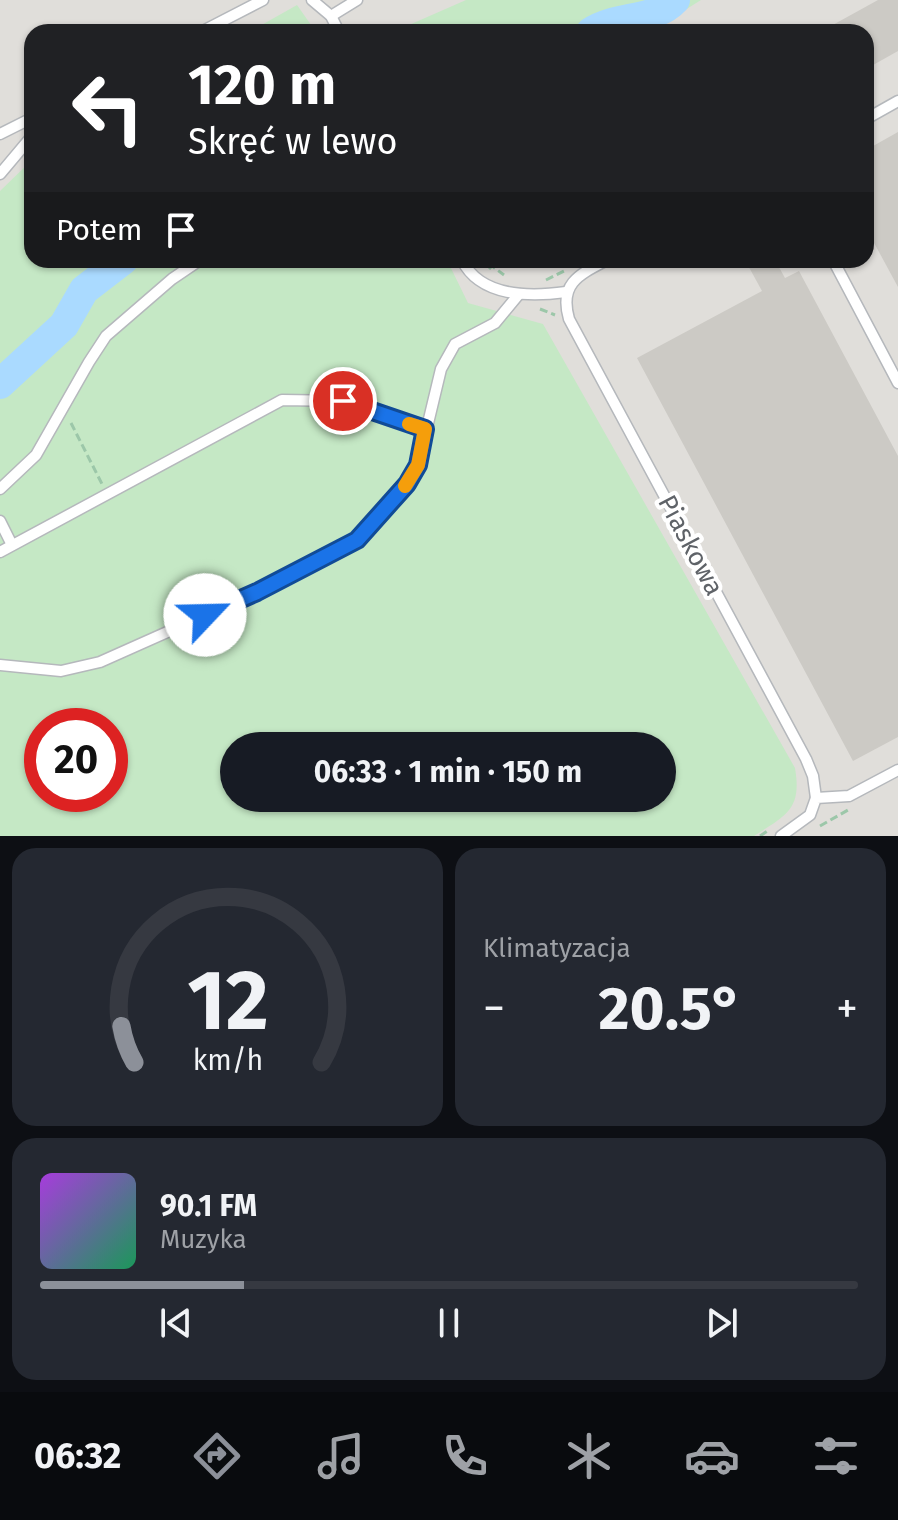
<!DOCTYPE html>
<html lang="pl">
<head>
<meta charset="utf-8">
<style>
	body { margin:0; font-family:"Fira Sans",sans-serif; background:#242831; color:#f1f3f6; height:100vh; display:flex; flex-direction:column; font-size:30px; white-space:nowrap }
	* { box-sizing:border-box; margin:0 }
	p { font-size:26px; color:#9ea1a6 }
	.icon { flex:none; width:44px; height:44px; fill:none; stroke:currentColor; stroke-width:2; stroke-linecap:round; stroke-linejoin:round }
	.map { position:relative; height:836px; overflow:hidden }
	.side { display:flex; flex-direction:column; gap:12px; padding:12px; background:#0d0f14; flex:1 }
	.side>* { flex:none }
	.banner { position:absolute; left:24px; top:24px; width:850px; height:244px; border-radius:24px; box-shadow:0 2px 6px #0004; background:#202124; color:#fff; overflow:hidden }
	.speed { position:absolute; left:24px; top:708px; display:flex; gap:16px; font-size:40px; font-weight:700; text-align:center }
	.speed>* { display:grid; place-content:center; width:104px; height:104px; border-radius:50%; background:#171b24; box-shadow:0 2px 6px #0004; line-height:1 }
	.speed .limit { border:12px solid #d22; background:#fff; color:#111 }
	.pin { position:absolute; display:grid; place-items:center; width:68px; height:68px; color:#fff; margin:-34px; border:4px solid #fff; border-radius:50%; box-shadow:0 2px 8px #0007 }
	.me { position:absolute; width:88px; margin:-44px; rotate:66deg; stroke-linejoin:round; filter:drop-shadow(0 0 6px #0008) }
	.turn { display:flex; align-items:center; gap:28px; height:168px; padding:0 32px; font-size:36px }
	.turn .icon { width:104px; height:104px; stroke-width:2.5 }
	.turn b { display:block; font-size:56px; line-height:68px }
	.then { display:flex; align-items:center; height:76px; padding:0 32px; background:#0003; gap:16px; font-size:30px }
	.big { font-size:60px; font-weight:700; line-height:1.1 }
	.side .tile { flex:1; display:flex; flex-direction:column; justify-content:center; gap:12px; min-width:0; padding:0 28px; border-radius:24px; background:#242831 }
	.side .dial { align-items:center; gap:0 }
	.dial svg { height:208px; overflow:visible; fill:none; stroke:#363941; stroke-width:7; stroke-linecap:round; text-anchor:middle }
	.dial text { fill:#f1f3f6; stroke:none }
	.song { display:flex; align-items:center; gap:24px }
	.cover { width:96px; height:96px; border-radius:12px; background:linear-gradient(135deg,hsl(280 70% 55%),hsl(150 70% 35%)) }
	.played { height:8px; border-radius:4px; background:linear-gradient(90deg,#8c9099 25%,#363941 25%) }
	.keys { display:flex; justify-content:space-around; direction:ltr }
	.heat { display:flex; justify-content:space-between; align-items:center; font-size:44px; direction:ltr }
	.side .tiles { flex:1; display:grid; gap:12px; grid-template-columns:1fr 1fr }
	.tile:last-child { grid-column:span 2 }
	.trip { position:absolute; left:220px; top:732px; width:456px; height:80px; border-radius:40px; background:#171b24; box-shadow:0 2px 6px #0004; font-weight:700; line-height:80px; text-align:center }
	.dock { display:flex; height:128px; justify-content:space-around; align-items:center; background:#090b0e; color:#9ea1a6 }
	.dock .icon { width:56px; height:56px }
	.dock .selected { color:#8c9099 }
	.dock b { font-size:36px; color:#f1f3f6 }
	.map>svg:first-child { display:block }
</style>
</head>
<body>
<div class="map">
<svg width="898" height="836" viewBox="0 0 898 836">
	<rect width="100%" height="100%" fill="#f1efe8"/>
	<!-- industrial -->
	<path fill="#e0deda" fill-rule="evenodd" d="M0,0H898V836H0ZM32,32H866V260H32ZM42,726H110V794H42ZM234,746H662V798H234Z"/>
	<!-- green -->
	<g fill="#c5e8c5" fill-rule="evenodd">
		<path d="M466,0H701L650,32H393Z"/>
		<path d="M297,5L316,32H249Z"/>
		<path d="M32,160V260H447L468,303L543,324L795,768C802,809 787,815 754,836H0V191ZM42,726H110V794H42ZM234,746H662V798H234Z"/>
	</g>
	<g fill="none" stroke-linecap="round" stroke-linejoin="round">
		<!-- river -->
		<g stroke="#aadaff" stroke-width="30">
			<path d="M591,32C616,15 655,22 675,0"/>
			<path d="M0,384L64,325L84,290L123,260"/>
		</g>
	</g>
	<!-- building -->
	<g fill="#cccac5">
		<path d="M878,0H898V51L866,69V32H820Z"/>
		<path d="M898,132V287L866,228V150Z"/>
		<path d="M745,260H775L785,278L799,271L898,456V737L853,761L637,358L762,291Z"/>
	</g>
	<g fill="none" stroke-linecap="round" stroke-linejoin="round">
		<defs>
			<g id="service">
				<path d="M312,0L331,16L339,32"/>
				<path d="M331,16L357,0"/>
				<path d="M201,32L263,0"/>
				<path d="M866,119L898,101"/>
				<path d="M0,134L32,118"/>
				<path d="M0,174L32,136"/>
				<path d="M462,260C480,297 530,297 566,292"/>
				<path d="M607,260C578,275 559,284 569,319L806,759L813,776L816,798"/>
				<path d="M833,260L898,383"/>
				<path d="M0,489L36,455L89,362L106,336L172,279L200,260"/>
				<path d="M0,521L12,545"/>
				<path d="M0,552L282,400L343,401L425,429"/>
				<path d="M0,665L61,671L100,662L257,592L357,540L407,484L418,465L441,369L455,344L495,323L519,294"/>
				<path d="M781,836L810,815L816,798L849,796L898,770"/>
			</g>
		</defs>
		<!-- service casing -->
		<use href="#service" stroke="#b5b8bc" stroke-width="13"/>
		<!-- path -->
		<g stroke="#9cc7a9" stroke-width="3" stroke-dasharray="8 4" stroke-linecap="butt">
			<path d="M620,265L629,260"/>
			<path d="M489,269L492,266L504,275"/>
			<path d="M546,280L564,271"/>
			<path d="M540,309L555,315"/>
			<path d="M71,423L102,484"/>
			<path d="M820,826L848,810"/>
			<path d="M760,836L769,830"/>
		</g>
		<!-- service -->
		<use href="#service" stroke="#fff" stroke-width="10"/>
	</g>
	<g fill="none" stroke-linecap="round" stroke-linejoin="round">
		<defs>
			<path id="route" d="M205,615L257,592L357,540L407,484L418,465L425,429L343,401"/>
		</defs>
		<!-- route casing -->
		<use href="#route" stroke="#114b97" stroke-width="20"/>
		<!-- route -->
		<use href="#route" stroke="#1a73e8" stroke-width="14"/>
		<!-- slow -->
		<path stroke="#f59e0b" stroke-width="14" d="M405,486L418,465L425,429L409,424"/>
	</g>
	<g text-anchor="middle" stroke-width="8" stroke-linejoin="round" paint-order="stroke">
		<!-- street labels -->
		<g font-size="26" fill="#5f6368" stroke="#fff">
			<text transform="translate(691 545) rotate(62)" y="9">Piaskowa</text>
		</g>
	</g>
</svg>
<div class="speed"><div class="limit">20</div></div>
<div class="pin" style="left:343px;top:401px;background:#d93025"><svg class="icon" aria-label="arrive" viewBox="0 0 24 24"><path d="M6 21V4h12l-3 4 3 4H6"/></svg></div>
<svg class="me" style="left:205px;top:615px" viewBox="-20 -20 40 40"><circle r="19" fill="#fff"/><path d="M0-13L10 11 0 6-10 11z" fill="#1a73e8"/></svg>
<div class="trip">06:33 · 1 min · 150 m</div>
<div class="banner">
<div class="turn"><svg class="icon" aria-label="left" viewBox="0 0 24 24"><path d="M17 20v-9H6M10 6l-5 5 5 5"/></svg><div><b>120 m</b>Skręć w lewo</div></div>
<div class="then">Potem<svg class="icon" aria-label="arrive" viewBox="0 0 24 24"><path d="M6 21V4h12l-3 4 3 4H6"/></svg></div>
</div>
</div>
<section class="side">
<div class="tiles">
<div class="tile dial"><svg viewBox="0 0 100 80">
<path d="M14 69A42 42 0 1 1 86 69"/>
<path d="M14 69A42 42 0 0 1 9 55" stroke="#8c9099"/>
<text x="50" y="56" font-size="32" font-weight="700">12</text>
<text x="50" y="72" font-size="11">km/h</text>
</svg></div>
<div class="tile"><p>Klimatyzacja</p>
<div class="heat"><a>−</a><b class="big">20.5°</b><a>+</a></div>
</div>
<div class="tile">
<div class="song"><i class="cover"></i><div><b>90.1 FM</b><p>Muzyka</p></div></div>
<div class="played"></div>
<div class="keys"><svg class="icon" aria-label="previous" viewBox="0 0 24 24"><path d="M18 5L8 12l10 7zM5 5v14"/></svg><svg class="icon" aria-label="pause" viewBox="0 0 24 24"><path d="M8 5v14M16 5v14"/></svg><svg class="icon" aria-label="next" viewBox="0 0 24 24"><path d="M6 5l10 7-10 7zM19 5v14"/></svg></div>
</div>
</div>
</section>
<nav class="dock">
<b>06:32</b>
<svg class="icon selected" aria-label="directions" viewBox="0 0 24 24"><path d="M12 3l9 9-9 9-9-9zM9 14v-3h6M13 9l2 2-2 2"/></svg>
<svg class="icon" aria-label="music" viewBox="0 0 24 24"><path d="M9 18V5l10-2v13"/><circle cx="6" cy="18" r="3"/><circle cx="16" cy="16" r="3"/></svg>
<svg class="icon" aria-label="phone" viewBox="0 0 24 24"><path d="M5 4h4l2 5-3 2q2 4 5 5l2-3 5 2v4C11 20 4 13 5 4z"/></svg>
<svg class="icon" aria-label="climate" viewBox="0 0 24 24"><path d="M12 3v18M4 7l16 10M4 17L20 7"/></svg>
<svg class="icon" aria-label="car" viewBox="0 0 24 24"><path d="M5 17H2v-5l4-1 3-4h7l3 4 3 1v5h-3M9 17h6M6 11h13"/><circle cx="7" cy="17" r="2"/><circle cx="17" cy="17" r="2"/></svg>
<svg class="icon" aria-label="filters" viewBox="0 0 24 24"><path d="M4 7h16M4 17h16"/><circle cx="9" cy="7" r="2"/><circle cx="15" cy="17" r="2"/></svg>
</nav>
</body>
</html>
